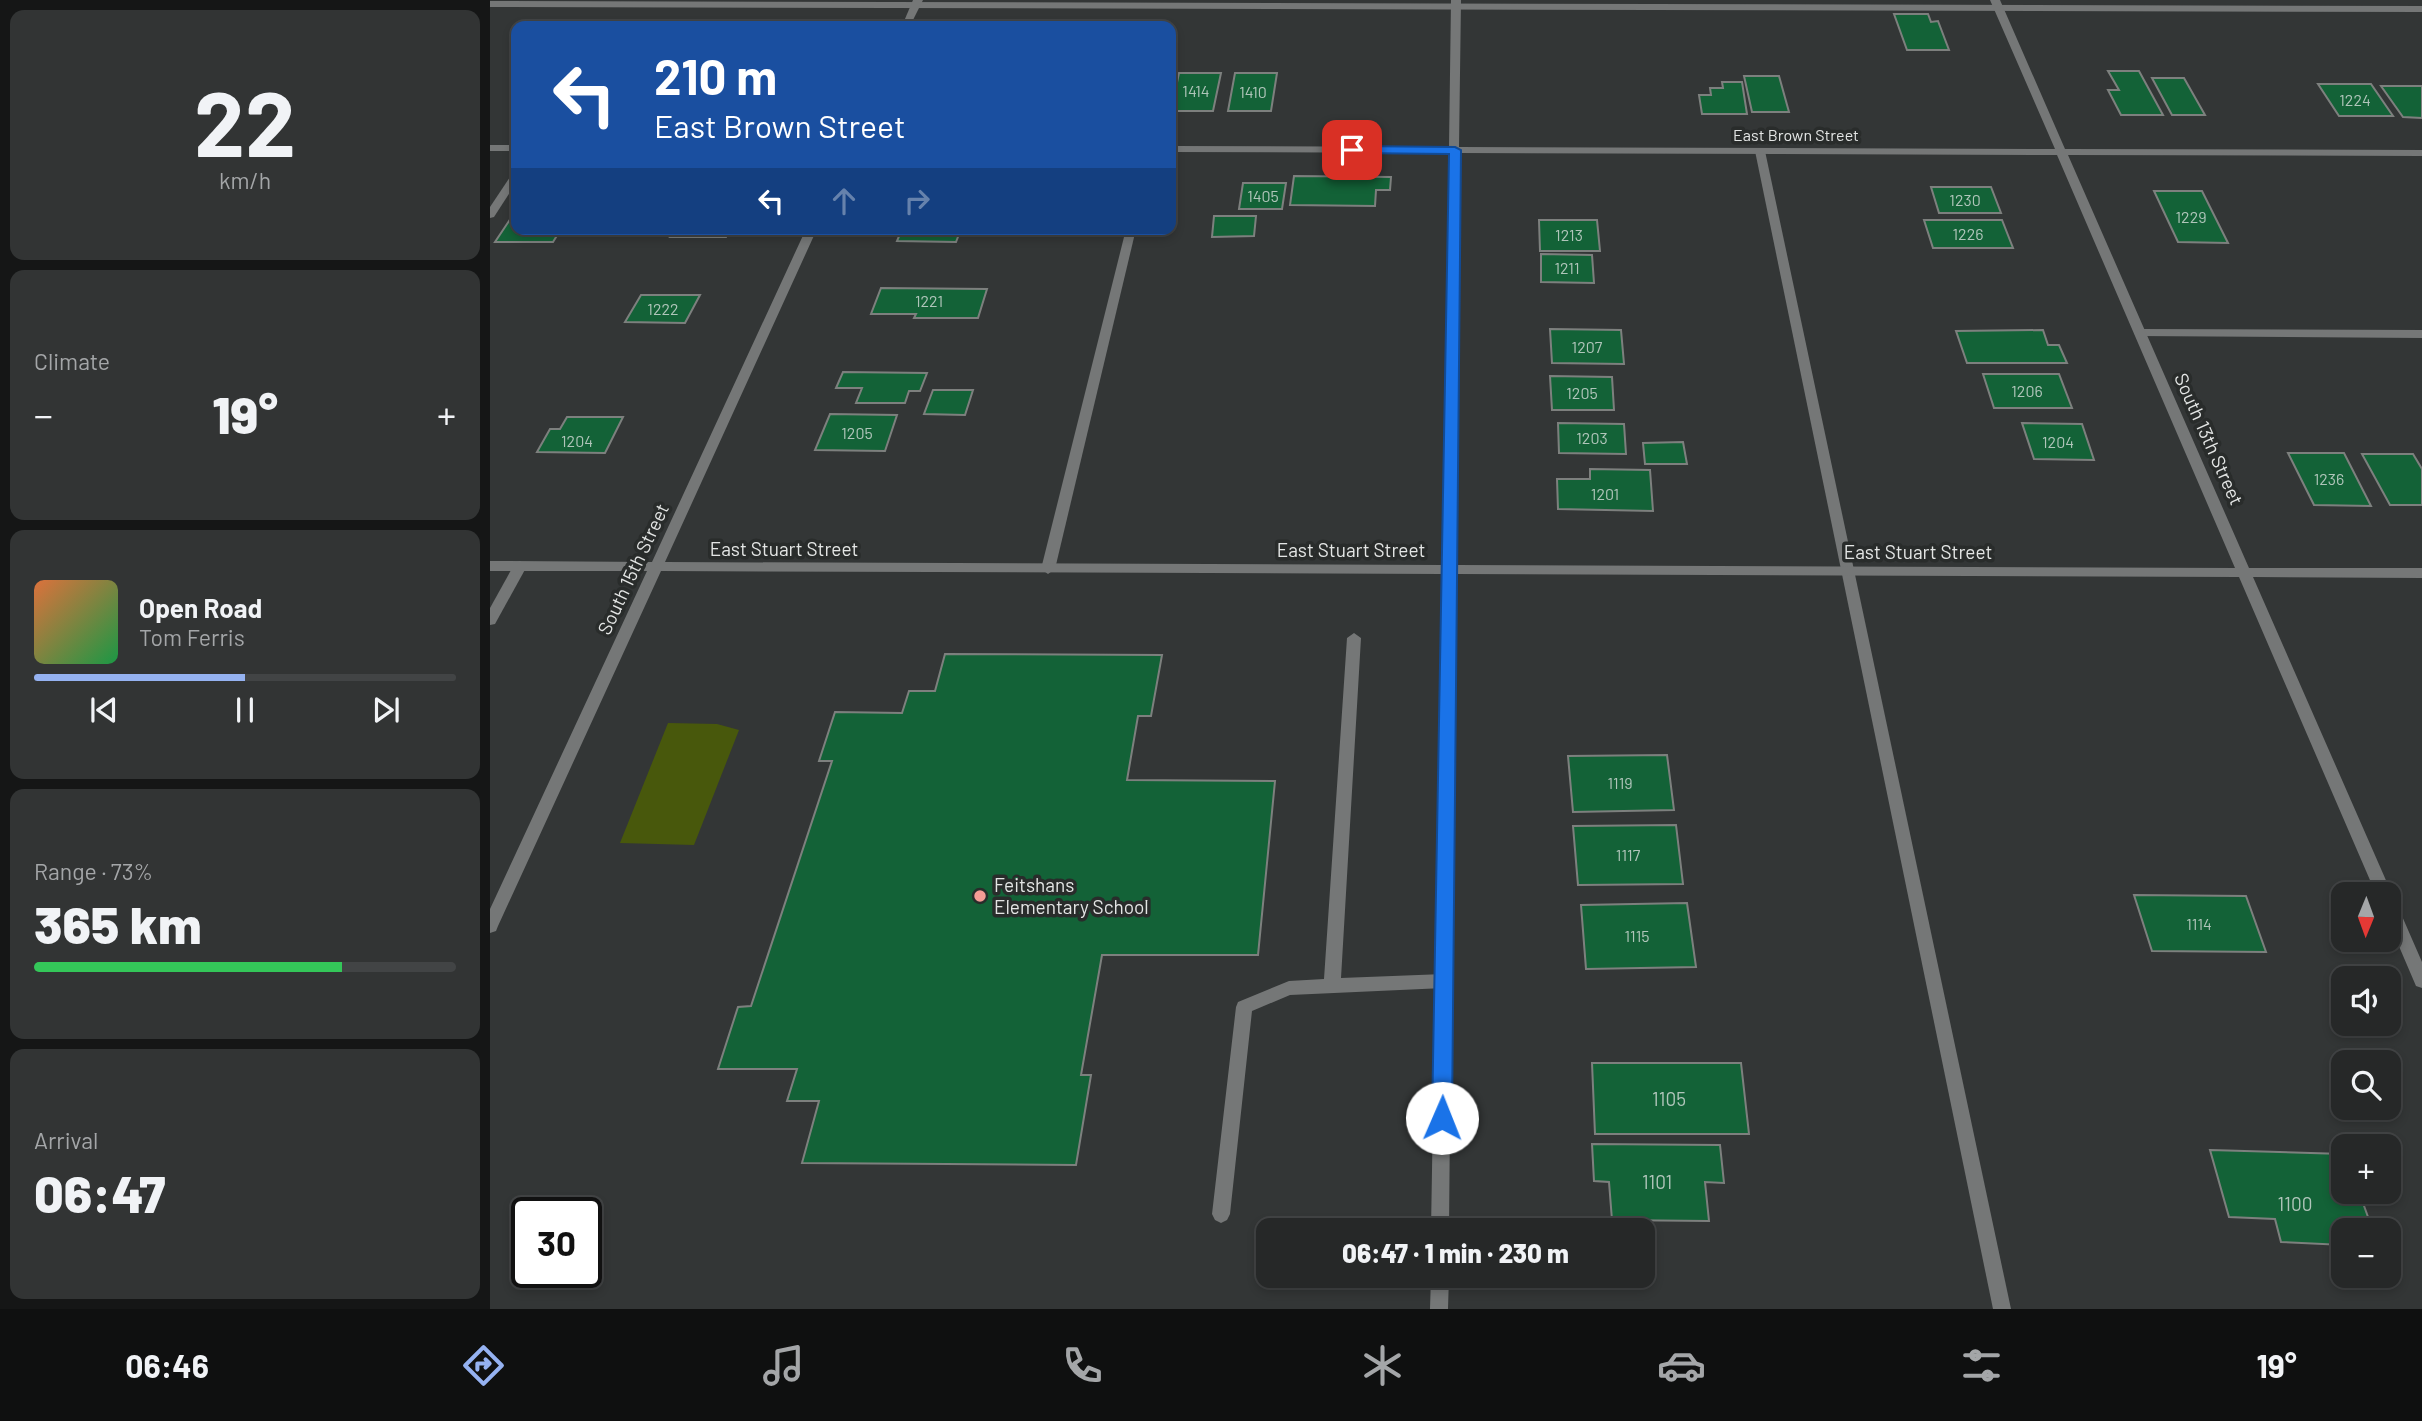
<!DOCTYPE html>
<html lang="en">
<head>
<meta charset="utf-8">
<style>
	body { margin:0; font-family:Barlow,sans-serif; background:#323434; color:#f1f3f6; height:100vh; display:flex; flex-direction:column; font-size:26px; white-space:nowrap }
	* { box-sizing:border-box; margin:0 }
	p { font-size:23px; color:#a4a6a8 }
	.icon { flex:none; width:38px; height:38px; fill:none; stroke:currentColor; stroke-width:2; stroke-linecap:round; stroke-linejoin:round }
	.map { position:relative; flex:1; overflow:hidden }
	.panel { display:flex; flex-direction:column; gap:10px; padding:10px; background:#151616; width:490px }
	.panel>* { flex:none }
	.guide { position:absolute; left:21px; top:21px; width:665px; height:214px; border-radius:14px; box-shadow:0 4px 10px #0003,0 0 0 2px #424445; background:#1a4fa0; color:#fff; overflow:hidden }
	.needle { width:46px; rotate:181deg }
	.tools { position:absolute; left:1841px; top:882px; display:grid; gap:14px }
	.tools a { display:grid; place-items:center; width:70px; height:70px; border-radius:14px; background:#262828; box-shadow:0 4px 10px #0003,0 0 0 2px #424445; font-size:35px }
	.speed { position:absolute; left:21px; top:1197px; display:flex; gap:14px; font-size:35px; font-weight:700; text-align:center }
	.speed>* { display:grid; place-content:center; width:91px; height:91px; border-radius:50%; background:#262828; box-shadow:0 4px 10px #0003,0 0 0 2px #424445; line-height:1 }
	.speed .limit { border:4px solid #111; border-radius:10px; background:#fff; color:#111 }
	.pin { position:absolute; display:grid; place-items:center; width:60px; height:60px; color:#fff; margin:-30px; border-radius:14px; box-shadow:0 4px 10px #0006 }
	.me { position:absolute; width:77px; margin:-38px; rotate:1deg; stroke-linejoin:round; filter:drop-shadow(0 0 5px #0008) }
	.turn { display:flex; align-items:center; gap:24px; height:147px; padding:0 28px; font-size:32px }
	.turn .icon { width:91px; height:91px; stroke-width:2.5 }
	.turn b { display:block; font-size:49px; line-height:60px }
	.lanes { display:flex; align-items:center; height:66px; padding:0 28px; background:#0003; justify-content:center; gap:35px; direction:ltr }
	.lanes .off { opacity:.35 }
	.big { font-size:52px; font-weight:800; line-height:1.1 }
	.panel .card { flex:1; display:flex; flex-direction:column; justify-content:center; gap:10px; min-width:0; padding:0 24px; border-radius:14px; background:#323434 }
	.panel .dial { align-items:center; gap:0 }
	.dial b { font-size:91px; line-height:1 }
	.song { display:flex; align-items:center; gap:21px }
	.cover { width:84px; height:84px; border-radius:10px; background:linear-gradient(135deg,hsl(20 70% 55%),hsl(140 70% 35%)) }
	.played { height:7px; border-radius:4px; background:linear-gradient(90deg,#95b2f1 50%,#424445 50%) }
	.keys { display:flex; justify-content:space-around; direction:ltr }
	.heat { display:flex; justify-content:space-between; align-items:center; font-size:38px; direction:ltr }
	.charge { height:10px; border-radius:5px; background:linear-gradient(90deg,#34c759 73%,#424445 0) }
	.trip { position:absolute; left:766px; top:1218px; width:399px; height:70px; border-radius:14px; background:#262828; box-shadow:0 4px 10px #0003,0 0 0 2px #424445; font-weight:800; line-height:70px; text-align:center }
	.dock { display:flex; height:112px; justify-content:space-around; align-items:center; background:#0f1010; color:#a4a6a8 }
	.dock .icon { width:49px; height:49px }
	.dock .active { color:#95b2f1 }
	.dock b { font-size:32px; color:#f1f3f6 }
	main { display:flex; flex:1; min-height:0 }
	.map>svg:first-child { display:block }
</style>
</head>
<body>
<main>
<section class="panel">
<div class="card dial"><b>22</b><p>km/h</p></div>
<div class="card"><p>Climate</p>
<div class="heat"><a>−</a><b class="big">19°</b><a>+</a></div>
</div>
<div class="card">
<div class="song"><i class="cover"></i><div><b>Open Road</b><p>Tom Ferris</p></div></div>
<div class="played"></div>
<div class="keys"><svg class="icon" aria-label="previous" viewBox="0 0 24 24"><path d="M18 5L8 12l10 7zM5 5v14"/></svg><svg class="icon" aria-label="pause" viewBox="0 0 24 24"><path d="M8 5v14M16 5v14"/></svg><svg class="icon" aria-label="next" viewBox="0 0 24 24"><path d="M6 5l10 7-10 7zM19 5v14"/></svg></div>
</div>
<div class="card"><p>Range · 73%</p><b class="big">365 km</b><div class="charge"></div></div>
<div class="card"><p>Arrival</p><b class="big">06:47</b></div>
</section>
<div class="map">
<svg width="1932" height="1309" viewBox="0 0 1932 1309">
	<rect width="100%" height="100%" fill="#333636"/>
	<!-- green -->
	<path fill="#48580c" d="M178,723L227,724L249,730L204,845L130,843Z"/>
	<!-- building -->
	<g fill="#136237" stroke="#7d807e" stroke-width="2">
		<path d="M1404,14H1438L1441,22L1448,21L1459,50H1417Z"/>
		<path d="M1618,71H1649L1673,115H1631L1618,90H1629Z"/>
		<path d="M689,73H731L723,111H681Z"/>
		<path d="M745,73H787L781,111H738Z"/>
		<path d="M1254,76H1289L1299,112H1262Z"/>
		<path d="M1662,78H1694L1715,115H1682Z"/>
		<path d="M1232,82H1252L1257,114H1212L1209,95H1221L1220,88H1233Z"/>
		<path d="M1828,84H1881L1903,116H1849Z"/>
		<path d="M1891,86H1932V118L1913,117Z"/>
		<path d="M804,176L901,177L900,190H886L885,206L800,205Z"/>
		<path d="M753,183H796L792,209H749Z"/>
		<path d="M1441,187H1501L1511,213H1449Z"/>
		<path d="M1664,191H1712L1738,243L1688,242Z"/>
		<path d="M23,215H26V229H71L63,242H5Z"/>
		<path d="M724,216H766L764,236L722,237Z"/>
		<path d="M1049,220H1107L1110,251H1050Z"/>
		<path d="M1434,220H1512L1523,248H1443Z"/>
		<path d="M184,229H240L236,237H180Z"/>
		<path d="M412,229H471L466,242L407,241Z"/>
		<path d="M1051,254L1102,255L1104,283L1051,282Z"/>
		<path d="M391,288L497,289L488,318H424L426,314H381Z"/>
		<path d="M151,295H210L195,323L135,322Z"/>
		<path d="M1060,329L1131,330L1134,364L1062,363Z"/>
		<path d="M1553,330L1558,345H1569L1577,363H1477L1466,331Z"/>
		<path d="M353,372L437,373L430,391H419L415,403H366L372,388H346Z"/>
		<path d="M1493,374H1569L1582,408H1504Z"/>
		<path d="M1060,376L1122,377L1124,410H1062Z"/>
		<path d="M443,390H483L475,415L434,414Z"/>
		<path d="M340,414L407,415L395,451L325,450Z"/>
		<path d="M77,417H133L115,453L47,452L60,429H70Z"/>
		<path d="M1068,423L1134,424L1136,454L1069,453Z"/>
		<path d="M1532,423L1592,424L1604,460L1544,459Z"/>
		<path d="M1193,442L1197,464H1155L1153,443Z"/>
		<path d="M1798,453H1854L1881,506L1824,505Z"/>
		<path d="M1872,454H1923L1932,469V505H1900Z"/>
		<path d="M1100,469L1160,470L1163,511L1068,509L1067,479H1100Z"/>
		<path d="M455,654L672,655L661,716H648L637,780L785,781L768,955H612L591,1075H601L586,1165L312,1163L329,1101H297L307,1069H228L248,1007L261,1006L342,761H329L345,712L412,713L419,691H445Z"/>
		<path d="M1177,755L1184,810L1083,812L1078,756Z"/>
		<path d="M1186,825L1193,884L1088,885L1083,826Z"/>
		<path d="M1644,895L1756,896L1776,952L1662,951Z"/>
		<path d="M1197,903L1206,967L1096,969L1091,905Z"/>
		<path d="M1102,1063H1251L1259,1134H1105Z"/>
		<path d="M1102,1144L1230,1145L1234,1183L1215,1182L1219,1221L1122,1220L1119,1182L1104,1181Z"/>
		<path d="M1720,1150L1853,1154V1192H1869L1882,1228L1853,1230V1245L1791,1242L1785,1219L1739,1217Z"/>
	</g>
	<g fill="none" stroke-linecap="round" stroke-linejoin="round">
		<!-- service -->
		<g fill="#757777" fill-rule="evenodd">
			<path d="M0,1L1932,6V12L0,7Z"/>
			<path d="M1270,148L1275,151L1521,1309H1503L1265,151Z"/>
			<path d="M26,173V183L4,217L0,218V207L22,174Z"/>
			<path d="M636,229H646L565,569L558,574L551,569Z"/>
			<path d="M1650,329L1932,330V338L1646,336L1644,333Z"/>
			<path d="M30,561L37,566L5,624L0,625V608L25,563Z"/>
			<path d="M864,633L871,638L851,978L954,974L960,976L962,981L960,986L954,988L800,995L762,1011L740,1214L737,1220L731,1223L725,1220L722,1214L746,1007L748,1002L799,981L834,979L857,638Z"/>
		</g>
		<!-- minor -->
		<g fill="#757777" fill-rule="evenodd">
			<path d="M423,0H433L420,26H412Z"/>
			<path d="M961,0H971L969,147L1565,149L1500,0H1510L1575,149L1932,150V156L1578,155L1759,568H1932V578L1763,577L1902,894L1900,899L1905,900L1932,962V988L1926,986L1899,923V894H1886L1749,577L965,574L959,1230H941L952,574L171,571L8,926L6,931L0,933V909L157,571H0V561L162,562L316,229H327L175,562L952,565L959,153L681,152V146L959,147ZM969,153L1567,155L1745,568L965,565Z"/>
			<rect x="0" y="145" width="26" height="6"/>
			<path d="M941,1276H959L958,1309H940Z"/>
		</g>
	</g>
	<!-- route -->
	<path fill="#1a73e8" stroke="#114b97" stroke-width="2" d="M965,147L971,150L962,1118L959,1124L952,1127L945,1124L942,1118L959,154L862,153L856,150L862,146Z"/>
	<!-- markers -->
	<circle fill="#f59c95" stroke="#292c2b" stroke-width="2.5" cx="490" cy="896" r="7"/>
	<g text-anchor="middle" stroke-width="7" stroke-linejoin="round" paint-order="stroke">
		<!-- number labels -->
		<g font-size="16" fill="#b0c5ba">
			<text x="706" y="97">1414</text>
			<text x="763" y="98">1410</text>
			<text x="1865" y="106">1224</text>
			<text x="773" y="202">1405</text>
			<text x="1475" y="206">1230</text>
			<text x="1701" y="223">1229</text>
			<text x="1478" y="240">1226</text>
			<text x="1079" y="241">1213</text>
			<text x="1077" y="274">1211</text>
			<text x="439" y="307">1221</text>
			<text x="173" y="315">1222</text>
			<text x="1097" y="353">1207</text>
			<text x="1537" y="397">1206</text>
			<text x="1092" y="399">1205</text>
			<text x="367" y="439">1205</text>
			<text x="1102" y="444">1203</text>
			<text x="87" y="447">1204</text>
			<text x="1568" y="448">1204</text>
			<text x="1839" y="485">1236</text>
			<text x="1115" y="500">1201</text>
			<text x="1130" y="789">1119</text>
			<text x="1138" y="861">1117</text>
			<text x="1709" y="930">1114</text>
			<text x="1147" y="942">1115</text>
		</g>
		<!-- far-street labels -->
		<g font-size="16" fill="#e4e6e5" stroke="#292c2b">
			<text x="1306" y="141">East Brown Street</text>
		</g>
		<!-- street labels -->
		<g font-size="19" fill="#e4e6e5" stroke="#292c2b">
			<text transform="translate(1719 439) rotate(66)" y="7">South 13th Street</text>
			<text x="294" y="556">East Stuart Street</text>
			<text x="861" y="557">East Stuart Street</text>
			<text x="1428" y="559">East Stuart Street</text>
			<text transform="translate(143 569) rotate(-65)" y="7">South 15th Street</text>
		</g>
		<!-- poi labels -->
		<g font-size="19" fill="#e4e6e5" stroke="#292c2b" text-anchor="start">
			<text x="504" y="892">Feitshans<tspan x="504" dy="22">Elementary School</tspan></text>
		</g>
		<!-- near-number labels -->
		<g font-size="19" fill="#b0c5ba">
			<text x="1179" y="1106">1105</text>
			<text x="1167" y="1189">1101</text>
			<text x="1805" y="1211">1100</text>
		</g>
	</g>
</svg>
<div class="tools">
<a><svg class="needle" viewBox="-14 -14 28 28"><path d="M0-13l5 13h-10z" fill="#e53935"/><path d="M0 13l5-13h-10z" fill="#a4a6a8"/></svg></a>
<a><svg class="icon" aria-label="sound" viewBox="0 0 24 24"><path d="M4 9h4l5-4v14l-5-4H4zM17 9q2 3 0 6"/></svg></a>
<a><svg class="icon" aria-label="search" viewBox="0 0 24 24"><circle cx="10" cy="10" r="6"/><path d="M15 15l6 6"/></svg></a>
<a>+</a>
<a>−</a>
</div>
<div class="speed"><div class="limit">30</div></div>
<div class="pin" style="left:862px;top:150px;background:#d93025"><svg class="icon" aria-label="arrive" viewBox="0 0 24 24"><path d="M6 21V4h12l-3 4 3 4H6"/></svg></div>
<svg class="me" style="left:952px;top:1118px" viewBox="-20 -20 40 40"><circle r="19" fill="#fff"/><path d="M0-13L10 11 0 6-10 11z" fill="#1a73e8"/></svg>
<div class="trip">06:47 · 1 min · 230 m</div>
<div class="guide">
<div class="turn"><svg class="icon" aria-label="left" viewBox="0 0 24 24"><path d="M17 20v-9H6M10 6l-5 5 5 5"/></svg><div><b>210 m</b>East Brown Street</div></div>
<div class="lanes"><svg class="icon" aria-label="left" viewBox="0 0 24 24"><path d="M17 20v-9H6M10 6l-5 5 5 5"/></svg><svg class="icon off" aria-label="ahead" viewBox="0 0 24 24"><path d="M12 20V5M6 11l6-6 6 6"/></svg><svg class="icon off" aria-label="right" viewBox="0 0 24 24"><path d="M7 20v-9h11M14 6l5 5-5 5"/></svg></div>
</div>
</div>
</main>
<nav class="dock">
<b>06:46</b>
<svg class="icon active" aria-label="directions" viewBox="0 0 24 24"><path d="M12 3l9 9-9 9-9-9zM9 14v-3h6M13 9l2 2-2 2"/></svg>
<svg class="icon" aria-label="music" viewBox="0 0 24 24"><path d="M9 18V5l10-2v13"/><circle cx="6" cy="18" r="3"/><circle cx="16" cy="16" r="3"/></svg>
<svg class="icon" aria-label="phone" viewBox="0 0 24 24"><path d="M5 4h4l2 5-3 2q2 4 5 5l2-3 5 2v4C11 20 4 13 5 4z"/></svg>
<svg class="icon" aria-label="climate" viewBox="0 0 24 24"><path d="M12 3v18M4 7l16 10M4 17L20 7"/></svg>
<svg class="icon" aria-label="car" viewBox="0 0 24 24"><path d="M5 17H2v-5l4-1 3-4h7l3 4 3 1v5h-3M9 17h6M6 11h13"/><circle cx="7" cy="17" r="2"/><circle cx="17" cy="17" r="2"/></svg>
<svg class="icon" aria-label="filters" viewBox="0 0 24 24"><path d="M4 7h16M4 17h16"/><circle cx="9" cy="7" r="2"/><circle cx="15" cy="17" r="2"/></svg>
<b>19°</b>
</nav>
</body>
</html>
